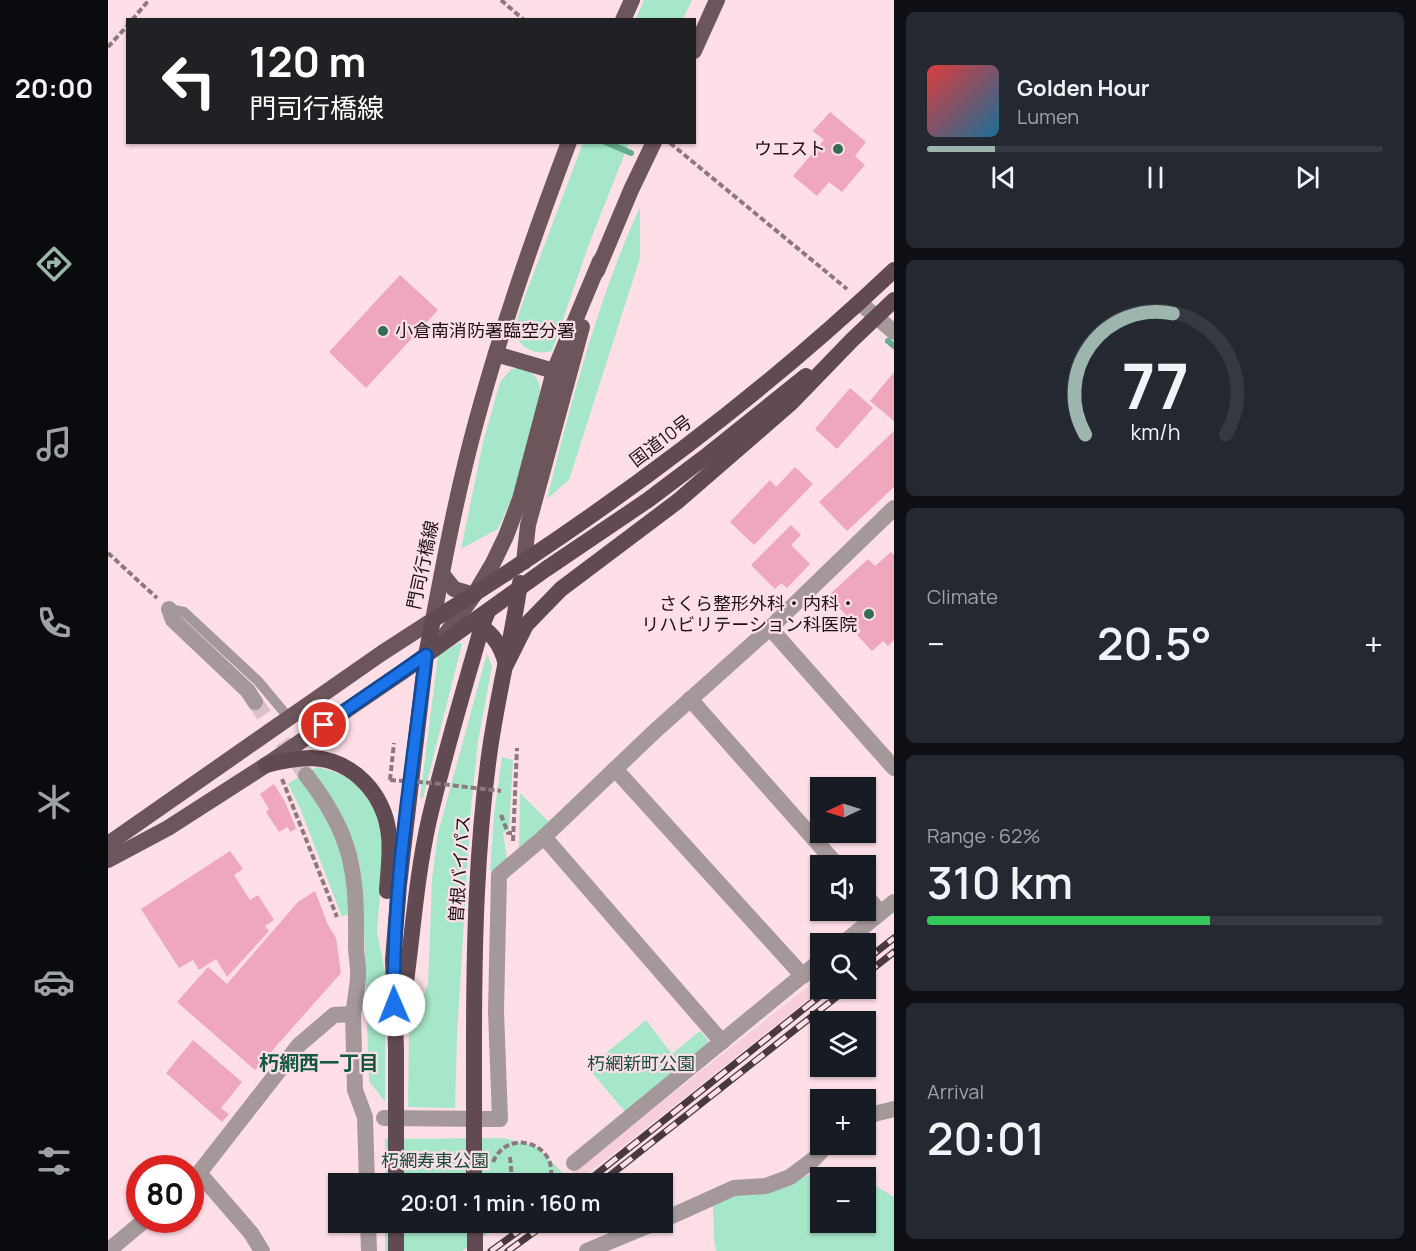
<!DOCTYPE html>
<html lang="en">
<head>
<meta charset="utf-8">
<style>
	body { margin:0; font-family:Manrope,"Noto Sans JP",sans-serif; background:#242831; color:#f1f3f6; height:100vh; display:flex; flex-direction:column; font-size:22px; white-space:nowrap }
	* { box-sizing:border-box; margin:0 }
	p { font-size:20px; color:#9ea1a6 }
	.icon { flex:none; width:33px; height:33px; fill:none; stroke:currentColor; stroke-width:2; stroke-linecap:round; stroke-linejoin:round }
	.map { position:relative; flex:1; overflow:hidden }
	.side { display:flex; flex-direction:column; gap:12px; padding:12px; background:#0d0f14; width:522px }
	.side>* { flex:none }
	.banner { position:absolute; left:18px; top:18px; width:570px; height:126px; border-radius:0px; box-shadow:0 2px 4px #0004; background:#202124; color:#fff; overflow:hidden }
	.needle { width:39px; rotate:266deg }
	.tools { position:absolute; left:702px; top:777px; display:grid; gap:12px }
	.tools a { display:grid; place-items:center; width:66px; height:66px; border-radius:0px; background:#171b24; box-shadow:0 2px 4px #0004; font-size:30px }
	.speed { position:absolute; left:18px; top:1155px; display:flex; gap:12px; font-size:30px; font-weight:700; text-align:center }
	.speed>* { display:grid; place-content:center; width:78px; height:78px; border-radius:50%; background:#171b24; box-shadow:0 2px 4px #0004; line-height:1 }
	.speed .limit { border:9px solid #d22; background:#fff; color:#111 }
	.pin { position:absolute; display:grid; place-items:center; width:51px; height:51px; color:#fff; margin:-26px; border:3px solid #fff; border-radius:50%; box-shadow:0 2px 6px #0007 }
	.me { position:absolute; width:66px; margin:-33px; rotate:359deg; stroke-linejoin:round; filter:drop-shadow(0 0 4px #0008) }
	.turn { display:flex; align-items:center; gap:21px; height:126px; padding:0 24px; font-size:27px }
	.turn .icon { width:78px; height:78px; stroke-width:2.5 }
	.turn b { display:block; font-size:42px; line-height:51px }
	.big { font-size:45px; font-weight:600; line-height:1.1 }
	.side .widget { flex:1; display:flex; flex-direction:column; justify-content:center; gap:9px; min-width:0; padding:0 21px; border-radius:9px; background:#242831 }
	.side .dial { align-items:center; gap:0 }
	.dial svg { height:156px; overflow:visible; fill:none; stroke:#363941; stroke-width:7; stroke-linecap:round; text-anchor:middle }
	.dial text { fill:#f1f3f6; stroke:none }
	.song { display:flex; align-items:center; gap:18px }
	.cover { width:72px; height:72px; border-radius:9px; background:linear-gradient(135deg,hsl(0 70% 55%),hsl(200 70% 35%)) }
	.played { height:6px; border-radius:3px; background:linear-gradient(90deg,#9cb6ad 15%,#363941 15%) }
	.keys { display:flex; justify-content:space-around; direction:ltr }
	.heat { display:flex; justify-content:space-between; align-items:center; font-size:33px; direction:ltr }
	.charge { height:9px; border-radius:4px; background:linear-gradient(90deg,#34c759 62%,#363941 0) }
	.trip { position:absolute; left:220px; top:1173px; width:345px; height:60px; border-radius:0px; background:#171b24; box-shadow:0 2px 4px #0004; font-weight:600; line-height:60px; text-align:center }
	main { display:flex; flex:1; min-height:0 }
	.tabs { display:flex; flex-direction:column; width:108px; justify-content:space-around; align-items:center; background:#090b0e; color:#9ea1a6 }
	.tabs .icon { width:42px; height:42px }
	.tabs .active { color:#9cb6ad }
	.tabs b { font-size:27px; color:#f1f3f6 }
	.map>svg:first-child { display:block }
</style>
</head>
<body>
<main>
<nav class="tabs">
<b>20:00</b>
<svg class="icon active" aria-label="directions" viewBox="0 0 24 24"><path d="M12 3l9 9-9 9-9-9zM9 14v-3h6M13 9l2 2-2 2"/></svg>
<svg class="icon" aria-label="music" viewBox="0 0 24 24"><path d="M9 18V5l10-2v13"/><circle cx="6" cy="18" r="3"/><circle cx="16" cy="16" r="3"/></svg>
<svg class="icon" aria-label="phone" viewBox="0 0 24 24"><path d="M5 4h4l2 5-3 2q2 4 5 5l2-3 5 2v4C11 20 4 13 5 4z"/></svg>
<svg class="icon" aria-label="climate" viewBox="0 0 24 24"><path d="M12 3v18M4 7l16 10M4 17L20 7"/></svg>
<svg class="icon" aria-label="car" viewBox="0 0 24 24"><path d="M5 17H2v-5l4-1 3-4h7l3 4 3 1v5h-3M9 17h6M6 11h13"/><circle cx="7" cy="17" r="2"/><circle cx="17" cy="17" r="2"/></svg>
<svg class="icon" aria-label="filters" viewBox="0 0 24 24"><path d="M4 7h16M4 17h16"/><circle cx="9" cy="7" r="2"/><circle cx="15" cy="17" r="2"/></svg>
</nav>
<div class="map">
<svg width="786" height="1251" viewBox="0 0 786 1251">
	<rect width="100%" height="100%" fill="#fedfe7"/>
	<!-- built -->
	<path fill="#f6cfda" d="M712,977V988L714,989L468,1183L450,1184Z"/>
	<!-- green -->
	<g fill="#a7e7c9">
		<path d="M536,0H584L575,19H528Z"/>
		<path d="M475,143H521L481,244L444,351C428,356 406,347 408,328C410,311 422,284 428,267C444,226 459,184 475,143Z"/>
		<path d="M532,207V258L461,480L439,499C463,402 490,298 532,207Z"/>
		<path d="M410,368C427,371 433,380 432,396L404,498L390,529L353,549L375,442L392,382L403,369Z"/>
		<path d="M352,642L354,644L315,798H312L330,656Z"/>
		<path d="M379,653L384,666L370,742L363,808L349,1035L347,1108L300,1107L301,1028L320,985L324,879L330,833Z"/>
		<path d="M394,757L405,760L401,830L395,832L399,860L386,871H382L386,814Z"/>
		<path d="M209,767L227,772L238,777L248,785L264,803L273,829L275,855L269,932L278,977L277,1102L261,1081L255,895L252,865L242,835L203,770Z"/>
		<path d="M192,776L210,799L236,857L241,914L234,917L192,808L180,784Z"/>
		<path d="M412,793L441,822L411,849Z"/>
		<path d="M538,1020L564,1054L592,1031L600,1040V1051L519,1114L480,1068Z"/>
		<path d="M396,1138L429,1147L459,1177L450,1184H277V1139Z"/>
		<path d="M707,1173L730,1177L712,1178V1222H758V1183L765,1184L786,1197V1251H608L606,1239L605,1205L626,1193L659,1189Z"/>
		<path d="M277,1223H395L354,1251H277Z"/>
	</g>
	<g fill="none" stroke-linecap="round" stroke-linejoin="round">
		<!-- stream -->
		<g stroke="#65ae8d" stroke-width="6">
			<path d="M497,142L523,153"/>
			<path d="M780,341L786,346"/>
		</g>
	</g>
	<!-- building -->
	<g fill="#eea7bc">
		<path d="M722,112L758,142L747,156L757,165L734,192L721,182L709,196L685,176L716,140L705,131Z"/>
		<path d="M292,275L330,310L258,388L221,352Z"/>
		<path d="M786,372V421L762,401Z"/>
		<path d="M742,388L765,408L729,449L707,429Z"/>
		<path d="M786,431V487L739,531L711,502Z"/>
		<path d="M687,467L705,484L646,545L622,522L662,480L668,487Z"/>
		<path d="M683,525L693,535L683,545L702,564L679,588L673,583L667,589L643,565Z"/>
		<path d="M783,552L786,555V640L780,646L775,641L764,651L749,635L753,631L720,596L760,559L767,566Z"/>
		<path d="M166,784L177,802L188,828L183,832L179,827L171,832L158,812L161,809L152,794Z"/>
		<path d="M122,851L135,869L126,875L142,900L150,895L166,920L157,926L161,931L119,977L108,959L91,970L85,960L71,968L33,909Z"/>
		<path d="M207,891L220,925L228,938L233,973L147,1070L69,1002L100,967L119,984L190,902Z"/>
		<path d="M85,1040L134,1082L113,1108L121,1114L114,1122L58,1073Z"/>
	</g>
	<g fill="none" stroke-linecap="round" stroke-linejoin="round">
		<!-- minor-tunnel -->
		<path stroke="#dcc0c8" stroke-width="16" stroke-dasharray="16 8" stroke-linecap="butt" d="M147,702L198,775"/>
		<!-- path -->
		<g stroke="#8c787e" stroke-width="4" stroke-dasharray="6 3" stroke-linecap="butt">
			<path d="M393,0L416,20"/>
			<path d="M24,20L41,0"/>
			<path d="M0,47L20,25"/>
			<path d="M562,143L739,289"/>
			<path d="M0,553L49,598"/>
			<path d="M174,779L229,917"/>
			<path d="M282,780L286,743"/>
			<path d="M393,815L400,833H404"/>
			<path d="M405,841L409,748"/>
			<path d="M402,1157L404,1179L407,1184"/>
			<path d="M385,1162C402,1123 457,1149 440,1184"/>
		</g>
		<!-- service -->
		<path stroke="#a5989b" stroke-width="10" d="M61,609L76,612L150,681L181,718"/>
		<!-- minor -->
		<g stroke="#a5989b" stroke-width="16">
			<path d="M752,303L786,332"/>
			<path d="M61,609L65,620L140,691L147,702"/>
			<path d="M662,628L786,768"/>
			<path d="M582,699L730,866"/>
			<path d="M507,769L695,976"/>
			<path d="M198,775C245,835 249,872 248,946C248,957 251,967 250,978C249,990 247,1002 245,1014"/>
			<path d="M436,837L614,1042"/>
			<path d="M758,896L772,912"/>
			<path d="M734,944L786,902"/>
			<path d="M758,1116L786,1109"/>
			<path d="M379,1119H392L388,1011L391,875L436,837L547,731L662,628L786,508"/>
			<path d="M466,1163L712,961"/>
			<path d="M91,1173L143,1233L154,1251"/>
			<path d="M82,1180L91,1173L191,1045L226,1015L245,1014L247,1090L257,1117L259,1184"/>
			<path d="M555,1220L626,1188L658,1186L682,1177L706,1159L720,1144"/>
			<path d="M260,1222L261,1251"/>
			<path d="M0,1251L37,1220"/>
			<path d="M479,1251L549,1222"/>
		</g>
		<!-- tertiary -->
		<path stroke="#a5989b" stroke-width="16" d="M276,1118L379,1119"/>
		<!-- primary -->
		<g stroke="#6c565c" stroke-width="16">
			<path d="M515,20L524,0"/>
			<path d="M586,51L609,0"/>
			<path d="M489,271L523,190L546,142"/>
			<path d="M388,354L456,374"/>
			<path d="M416,562L420,525L474,327"/>
			<path d="M334,574L346,589L366,595"/>
			<path d="M0,844L274,653L325,620C338,551 351,483 370,415C395,323 427,232 461,142"/>
			<path d="M0,860L60,828L158,765L293,673L318,655L338,634L366,595L385,563L398,536L412,499L446,371L492,261"/>
		</g>
		<!-- trunk -->
		<g stroke="#624a52" stroke-width="16">
			<path d="M365,623C384,630 393,645 398,664"/>
			<path d="M318,655L438,569L540,500L597,457L698,376"/>
			<path d="M398,665L418,625L453,589L570,501L683,403L744,340L786,300"/>
			<path d="M158,765C173,761 188,758 204,758C246,760 277,795 281,836C283,854 280,873 279,891"/>
			<path d="M294,1010C304,947 307,882 321,820C336,755 356,690 374,626L380,611"/>
			<path d="M366,1045C366,947 368,847 382,749C390,693 404,639 412,583"/>
			<path d="M288,1050L285,960L291,885L318,655L325,620C489,518 646,403 786,270"/>
			<path d="M288,1222V1251"/>
			<path d="M367,1222V1251"/>
		</g>
		<defs>
			<g id="rail">
				<path d="M758,960L786,938"/>
				<path d="M758,974L786,952"/>
				<path d="M476,1184L722,988"/>
				<path d="M491,1184L740,988"/>
				<path d="M383,1251L423,1222"/>
				<path d="M400,1251L440,1222"/>
			</g>
		</defs>
		<!-- rail casing -->
		<use href="#rail" stroke="#47393d" stroke-width="7"/>
		<!-- rail -->
		<use href="#rail" stroke="#fedfe7" stroke-width="4.5" stroke-dasharray="14" stroke-linecap="butt"/>
		<!-- path-bridge -->
		<path stroke="#8c787e" stroke-width="4" stroke-dasharray="6 3" stroke-linecap="butt" d="M282,780L324,783L393,791"/>
		<!-- trunk-bridge -->
		<g stroke="#624a52" stroke-width="16">
			<path d="M366,1045V1184"/>
			<path d="M288,1050V1184"/>
		</g>
	</g>
	<g fill="none" stroke-linecap="round" stroke-linejoin="round">
		<defs>
			<path id="route" d="M216,725L318,655C304,771 284,888 286,1005"/>
		</defs>
		<!-- route casing -->
		<use href="#route" stroke="#114b97" stroke-width="15"/>
		<!-- route -->
		<use href="#route" stroke="#1a73e8" stroke-width="10"/>
	</g>
	<!-- markers -->
	<g fill="#346c54" stroke="#fedfe7" stroke-width="2">
		<circle cx="730" cy="149" r="6"/>
		<circle cx="275" cy="331" r="6"/>
		<circle cx="761" cy="614" r="6"/>
	</g>
	<g text-anchor="middle" stroke-width="4.5" stroke-linejoin="round" paint-order="stroke">
		<!-- poi labels -->
		<g font-size="18" fill="#1d1316" stroke="#fedfe7" text-anchor="end">
			<text x="718" y="155">ウエスト</text>
			<text x="287" y="337" text-anchor="start">小倉南消防署臨空分署</text>
			<text x="749" y="610">さくら整形外科・内科・<tspan x="749" dy="21">リハビリテーション科医院</tspan></text>
		</g>
		<!-- street labels -->
		<g font-size="18" fill="#1d1316" stroke="#fedfe7">
			<text transform="translate(553 441) rotate(-37)" y="6">国道10号</text>
			<text transform="translate(315 565) rotate(-78)" y="6">門司行橋線</text>
			<text transform="translate(352 869) rotate(-86)" y="6">曽根バイパス</text>
		</g>
		<!-- park labels -->
		<g font-size="18" fill="#154f39" stroke="#fedfe7">
			<text x="533" y="1070">朽網新町公園</text>
			<text x="327" y="1167">朽網寿東公園</text>
		</g>
		<!-- neighbourhood labels -->
		<g font-size="20" font-weight="bold" fill="#14593f" stroke="#fedfe7">
			<text x="211" y="1070">朽網西一丁目</text>
		</g>
	</g>
</svg>
<div class="tools">
<a><svg class="needle" viewBox="-14 -14 28 28"><path d="M0-13l5 13h-10z" fill="#e53935"/><path d="M0 13l5-13h-10z" fill="#9ea1a6"/></svg></a>
<a><svg class="icon" aria-label="sound" viewBox="0 0 24 24"><path d="M4 9h4l5-4v14l-5-4H4zM17 9q2 3 0 6"/></svg></a>
<a><svg class="icon" aria-label="search" viewBox="0 0 24 24"><circle cx="10" cy="10" r="6"/><path d="M15 15l6 6"/></svg></a>
<a><svg class="icon" aria-label="layers" viewBox="0 0 24 24"><path d="M12 4l9 5-9 5-9-5zM3 14l9 5 9-5"/></svg></a>
<a>+</a>
<a>−</a>
</div>
<div class="speed"><div class="limit">80</div></div>
<div class="pin" style="left:216px;top:725px;background:#d93025"><svg class="icon" aria-label="arrive" viewBox="0 0 24 24"><path d="M6 21V4h12l-3 4 3 4H6"/></svg></div>
<svg class="me" style="left:286px;top:1005px" viewBox="-20 -20 40 40"><circle r="19" fill="#fff"/><path d="M0-13L10 11 0 6-10 11z" fill="#1a73e8"/></svg>
<div class="trip">20:01 · 1 min · 160 m</div>
<div class="banner">
<div class="turn"><svg class="icon" aria-label="left" viewBox="0 0 24 24"><path d="M17 20v-9H6M10 6l-5 5 5 5"/></svg><div><b>120 m</b>門司行橋線</div></div>
</div>
</div>
<section class="side">
<div class="widget">
<div class="song"><i class="cover"></i><div><b>Golden Hour</b><p>Lumen</p></div></div>
<div class="played"></div>
<div class="keys"><svg class="icon" aria-label="previous" viewBox="0 0 24 24"><path d="M18 5L8 12l10 7zM5 5v14"/></svg><svg class="icon" aria-label="pause" viewBox="0 0 24 24"><path d="M8 5v14M16 5v14"/></svg><svg class="icon" aria-label="next" viewBox="0 0 24 24"><path d="M6 5l10 7-10 7zM19 5v14"/></svg></div>
</div>
<div class="widget dial"><svg viewBox="0 0 100 80">
<path d="M14 69A42 42 0 1 1 86 69"/>
<path d="M14 69A42 42 0 0 1 59 7" stroke="#9cb6ad"/>
<text x="50" y="56" font-size="32" font-weight="700">77</text>
<text x="50" y="72" font-size="11">km/h</text>
</svg></div>
<div class="widget"><p>Climate</p>
<div class="heat"><a>−</a><b class="big">20.5°</b><a>+</a></div>
</div>
<div class="widget"><p>Range · 62%</p><b class="big">310 km</b><div class="charge"></div></div>
<div class="widget"><p>Arrival</p><b class="big">20:01</b></div>
</section>
</main>
</body>
</html>
